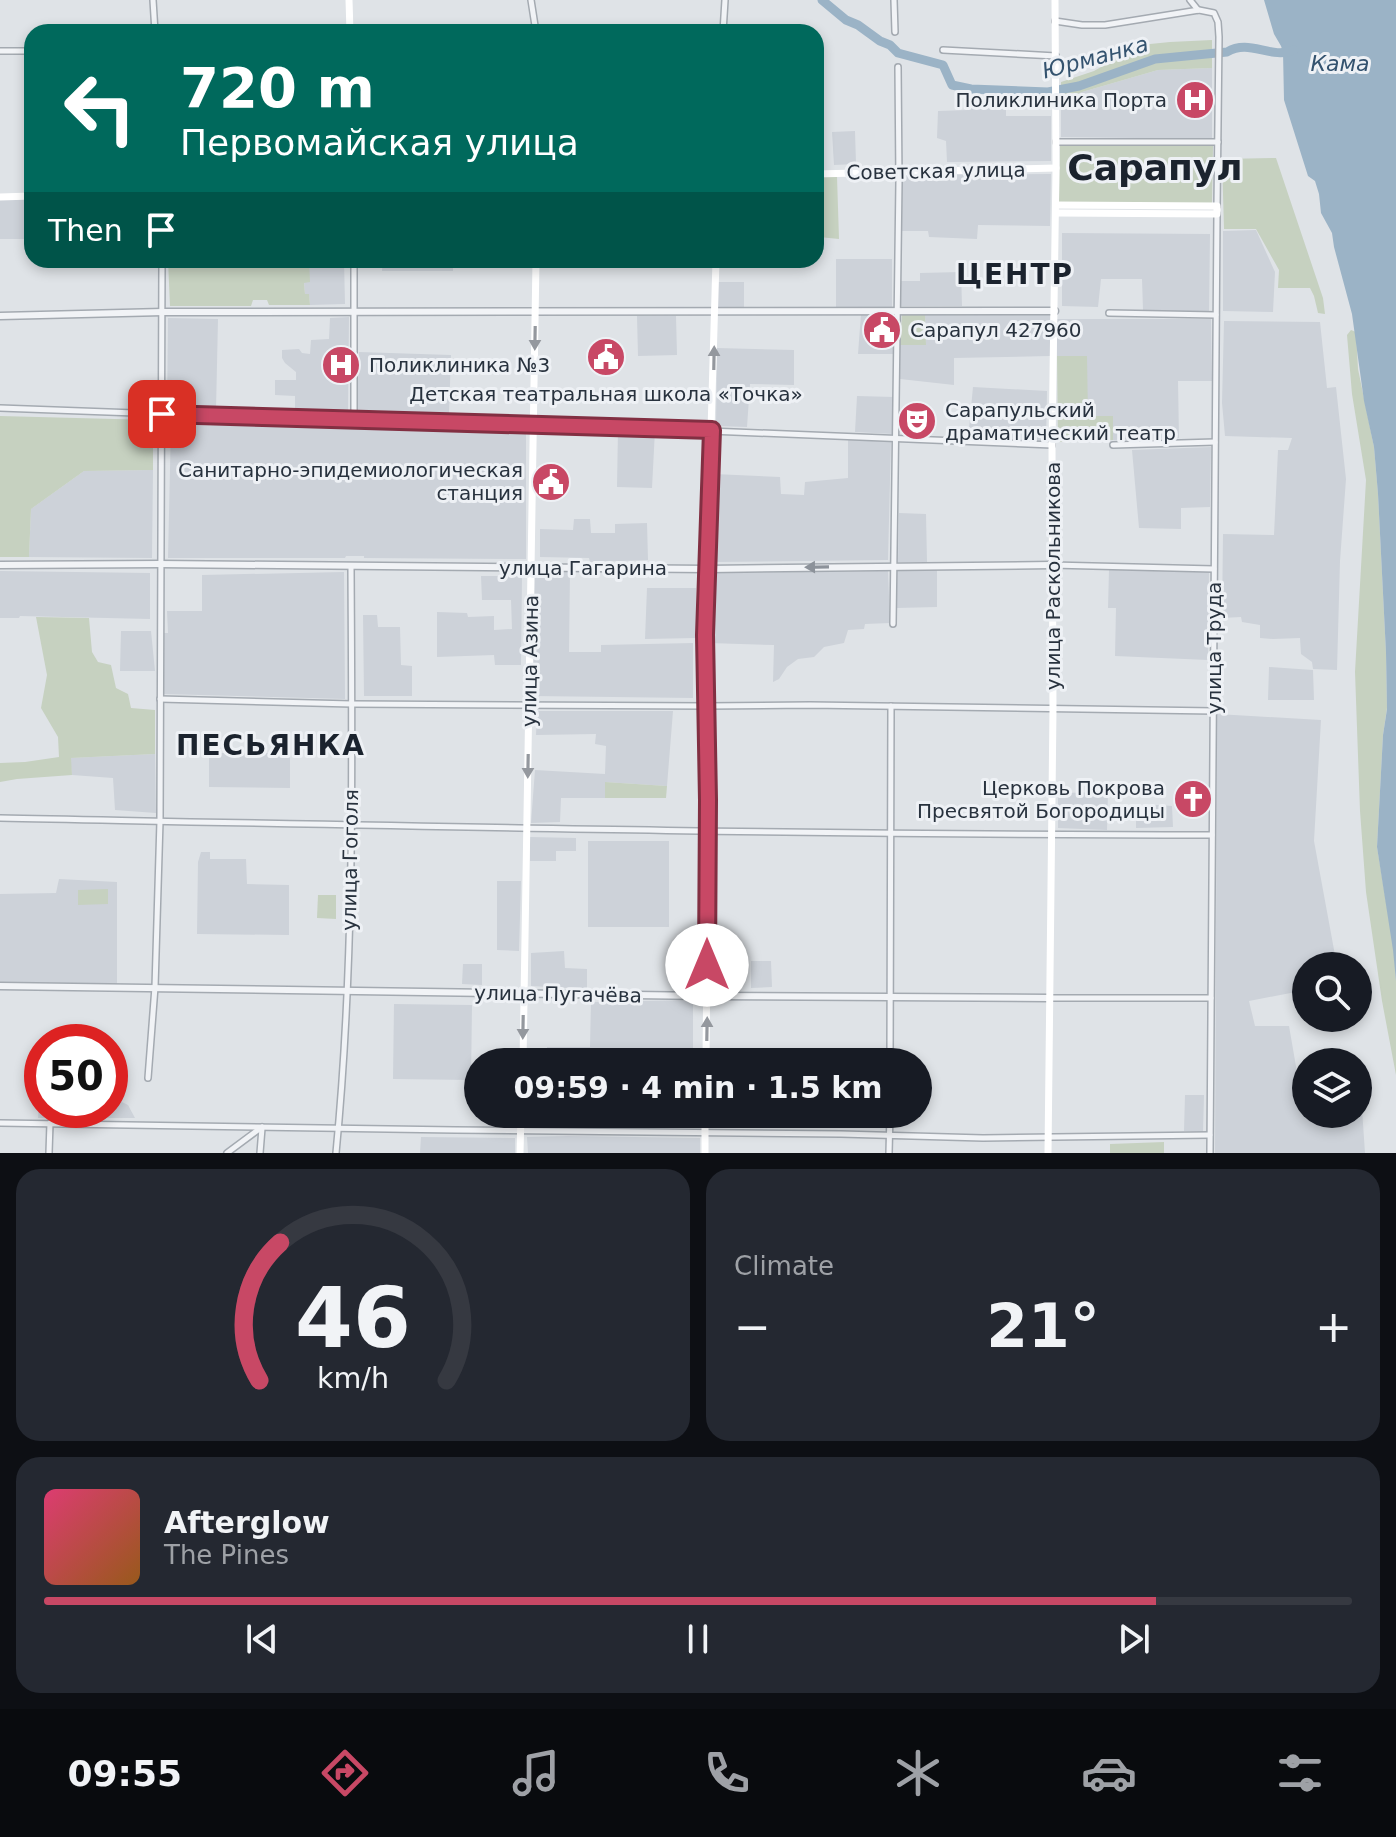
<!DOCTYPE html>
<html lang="en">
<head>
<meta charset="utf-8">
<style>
	body { margin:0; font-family:"DejaVu Sans",sans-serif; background:#242831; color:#f1f3f6; height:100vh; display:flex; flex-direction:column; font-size:30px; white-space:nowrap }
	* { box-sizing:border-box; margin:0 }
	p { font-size:26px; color:#9ea1a6 }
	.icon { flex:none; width:44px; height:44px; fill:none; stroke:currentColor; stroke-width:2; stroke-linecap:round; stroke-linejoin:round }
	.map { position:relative; height:1153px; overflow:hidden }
	.drawer { display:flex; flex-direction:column; gap:16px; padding:16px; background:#0d0f14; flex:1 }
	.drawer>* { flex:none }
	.banner { position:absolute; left:24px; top:24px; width:800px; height:244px; border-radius:24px; box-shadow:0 4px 12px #0003; background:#00695c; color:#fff; overflow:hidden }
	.buttons { position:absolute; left:1292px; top:952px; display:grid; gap:16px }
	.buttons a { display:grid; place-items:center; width:80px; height:80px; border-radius:50%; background:#171b24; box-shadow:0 4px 12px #0003; font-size:40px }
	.speed { position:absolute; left:24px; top:1024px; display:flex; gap:16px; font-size:40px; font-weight:700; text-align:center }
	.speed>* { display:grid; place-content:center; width:104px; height:104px; border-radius:50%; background:#171b24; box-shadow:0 4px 12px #0003; line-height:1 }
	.speed .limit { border:12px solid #d22; background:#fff; color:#111 }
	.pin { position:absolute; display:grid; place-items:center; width:68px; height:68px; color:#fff; margin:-34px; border-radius:16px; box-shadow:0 4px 12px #0006 }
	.me { position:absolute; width:88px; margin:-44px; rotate:0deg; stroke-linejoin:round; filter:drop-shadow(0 0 6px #0008) }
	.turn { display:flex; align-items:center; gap:28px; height:168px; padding:0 24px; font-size:36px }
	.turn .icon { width:104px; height:104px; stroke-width:2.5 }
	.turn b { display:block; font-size:56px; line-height:68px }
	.then { display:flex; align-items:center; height:76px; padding:0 24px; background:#0003; gap:16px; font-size:30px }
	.big { font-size:60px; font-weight:700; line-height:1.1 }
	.drawer .card { flex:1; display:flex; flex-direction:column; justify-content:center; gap:12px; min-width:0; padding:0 28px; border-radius:24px; background:#242831 }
	.drawer .dial { align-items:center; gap:0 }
	.dial svg { height:208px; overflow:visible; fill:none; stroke:#363941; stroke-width:7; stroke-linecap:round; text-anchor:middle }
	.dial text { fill:#f1f3f6; stroke:none }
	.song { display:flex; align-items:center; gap:24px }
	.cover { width:96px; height:96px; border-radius:12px; background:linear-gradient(135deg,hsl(340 70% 55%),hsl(30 70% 35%)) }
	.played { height:8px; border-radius:4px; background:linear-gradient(90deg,#c84865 85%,#363941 85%) }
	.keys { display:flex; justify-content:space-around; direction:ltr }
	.heat { display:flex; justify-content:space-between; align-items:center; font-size:44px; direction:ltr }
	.drawer .tiles { flex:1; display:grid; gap:16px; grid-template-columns:1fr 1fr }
	.card:last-child { grid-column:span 2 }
	.trip { position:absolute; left:464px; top:1048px; width:468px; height:80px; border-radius:40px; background:#171b24; box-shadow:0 4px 12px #0003; font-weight:700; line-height:80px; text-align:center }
	.menu { display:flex; height:128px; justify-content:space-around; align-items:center; background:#090b0e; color:#9ea1a6 }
	.menu .icon { width:56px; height:56px }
	.menu .active { color:#c84865 }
	.menu b { font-size:36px; color:#f1f3f6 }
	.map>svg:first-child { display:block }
</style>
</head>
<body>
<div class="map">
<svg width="1396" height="1153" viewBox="0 0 1396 1153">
	<rect width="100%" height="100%" fill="#dfe3e7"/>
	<!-- built -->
	<g fill="#cdd2d9">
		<path d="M1212,68V139L1061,137V102L1082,92L1158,70Z"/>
		<path d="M968,100H1006V116H1051V161L947,162L946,141L937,138L938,111L968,110Z"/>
		<path d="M855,131L856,164L834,165L832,132Z"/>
		<path d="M1051,174L1050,226L978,225L977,239L929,237L928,231H900L902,175Z"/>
		<path d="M32,199V239H0V200Z"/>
		<path d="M1256,230L1275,272L1273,312L1223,311V231Z"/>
		<path d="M1062,233L1210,234L1209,313L1143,310L1142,279H1101L1098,307L1062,306Z"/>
		<rect x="836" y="259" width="56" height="48"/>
		<path d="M309,260H344L345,304L310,305L309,295H305L304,282L309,281Z"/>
		<path d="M383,260H453V271H382Z"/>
		<path d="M961,272L962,306H901V281H920V273Z"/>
		<rect x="718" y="282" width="26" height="25"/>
		<path d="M925,313L1050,314V356L954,358V385L900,379V345H926Z"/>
		<path d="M861,314L894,315L895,354H858Z"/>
		<path d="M637,316H676L677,355L638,356Z"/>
		<path d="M349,317L348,412L295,411V396L275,395V380H296V372L285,363L282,358V350L299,349L302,353L310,354L311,340L329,339L330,318Z"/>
		<path d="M168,318L218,319L216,410L167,408Z"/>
		<path d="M1057,319H1211L1212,381H1178L1179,438L1113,440V416H1088L1057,356Z"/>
		<path d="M1224,321L1320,322L1327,388L1336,387L1346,479L1340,561L1337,670L1313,669L1312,662L1301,654L1300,638L1273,639L1260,638V625L1242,622L1241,617L1222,618L1223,534L1274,535L1278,450H1288L1292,438L1225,436L1222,403Z"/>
		<path d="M717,348L794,350V385L750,384L747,427L716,426Z"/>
		<path d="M359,352L451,355L449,413L357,410Z"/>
		<path d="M973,387L1047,391L1046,441L968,439Z"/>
		<path d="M857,396L894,397L893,434L855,432Z"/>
		<path d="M171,425L526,429V559L364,558V556H346L345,558H168Z"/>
		<path d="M618,429L655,430L652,488L617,487Z"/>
		<path d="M848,438L891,441L888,560L712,562L714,474L780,477L781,494L804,495L805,482L848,478Z"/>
		<path d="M1211,447L1210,507L1181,508V529L1139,528L1132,450Z"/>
		<path d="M153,470L152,558L29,557L31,509L84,471Z"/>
		<path d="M899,513L926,514L927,562H898Z"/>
		<path d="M574,519H590L591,533H615V524L647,523L648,560L590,562L589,558L540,557V529L573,530Z"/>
		<path d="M897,568L937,569V607L897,608Z"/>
		<path d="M1109,570L1209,571L1208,660L1115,656L1116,608H1108Z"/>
		<path d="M0,571L150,573V619L20,616L19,618H0Z"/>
		<path d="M888,571L890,623L865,624L864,629L848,630L844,643L824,647L814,657L798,659L787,667L779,679L773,682L774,645L709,643L711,573Z"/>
		<path d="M344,572L345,699L163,694L162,633H168L167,611H202V575Z"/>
		<path d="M535,572H570L569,652H601V645L693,643V698L533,696Z"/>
		<path d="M481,576H522L521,665H495L494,655L437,657V612L467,613L468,617L494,616V630L512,629L511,600H482Z"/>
		<path d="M647,588H696V638L645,639Z"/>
		<path d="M363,615H377L378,627H400L401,665L412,666V696H364Z"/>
		<path d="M121,631H151L155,671H120Z"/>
		<path d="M1269,667L1313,670L1314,700H1268Z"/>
		<path d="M537,711H673L667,786L605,782V798H561L560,822L531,823L535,770L605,774L606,746L595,744L596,734L536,735Z"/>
		<path d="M1217,714L1321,720L1314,841L1337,966H1306V990L1249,1001L1255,1026H1289L1302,1101H1306V1114H1358V1095L1361,1094L1365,1153H1215Z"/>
		<path d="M209,753H290V788L209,787Z"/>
		<path d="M155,754L156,813L115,810L113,778L72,775L70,758Z"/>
		<path d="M1108,792L1107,830L1058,828V793Z"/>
		<path d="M1157,805L1172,806L1173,827L1136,828V806Z"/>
		<path d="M530,837L576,838V851H556V861H530Z"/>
		<rect x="588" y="841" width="81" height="86"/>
		<path d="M201,852H210V859H246L247,884L289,885V935L197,934L198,862Z"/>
		<path d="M59,879L117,882V984L0,982V894L56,893Z"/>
		<path d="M497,881H521L519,951L497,950Z"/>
		<path d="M564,951L565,968L587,969V989L531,986V953Z"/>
		<path d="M751,961H771L772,987L751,988Z"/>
		<path d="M463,964H482V985L462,984Z"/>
		<path d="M693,1000V1062H547V1047H590L591,1002Z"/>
		<path d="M394,1004L472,1005L471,1080L393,1079Z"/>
		<path d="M110,1068H115L116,1099L128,1105L135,1118H38L40,1091H42V1110H110Z"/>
		<path d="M1185,1095H1204L1203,1132L1184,1131Z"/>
		<path d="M612,1114H694V1126L611,1123Z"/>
		<path d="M568,1136L700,1138V1153H528L527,1137Z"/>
		<path d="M421,1137L515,1138V1153H420Z"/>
	</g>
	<!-- green -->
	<g fill="#c6d1c0">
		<path d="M1212,40V68L1158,70L1082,92L1061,102V82L1094,71L1140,45L1170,42Z"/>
		<path d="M1060,145L1213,146L1212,203H1059Z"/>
		<path d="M1276,158L1323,298L1325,314L1318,313L1314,296L1310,288H1278L1279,270L1256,229H1224L1222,159Z"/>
		<path d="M819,177H837L839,239L819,237Z"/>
		<path d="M168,260H309L310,282L304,283L305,294H309L310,305H269L267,300H253L251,306H170Z"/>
		<path d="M925,313L926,345H900L902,314Z"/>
		<path d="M1351,330L1356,332L1358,369L1374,447L1378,494L1386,653L1387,708L1383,735L1377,847L1394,950L1396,981V1075L1382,1001L1366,892L1360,811L1355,672L1366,480L1352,394L1347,335Z"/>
		<path d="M1057,356H1087L1088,416H1113V440L1058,442Z"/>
		<path d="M0,416L153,420V470L84,471L31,509L29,557H0Z"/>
		<path d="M36,617L89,618L92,652L98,662L111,665L116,688L128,694L131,708L155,710V754L71,758L72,775L17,779L0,782V763L25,762L59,757L58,737L41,708L47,675Z"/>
		<path d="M605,782L667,786L666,798H605Z"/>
		<path d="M108,889V904L78,905V890Z"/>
		<path d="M318,895H336V919L317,918Z"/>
		<path d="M575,1114H608V1123L575,1122Z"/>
		<path d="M1164,1142V1153H1110V1144Z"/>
	</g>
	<!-- water -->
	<path fill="#9bb3c6" d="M1264,0H1396V981L1393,950L1377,847L1383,735L1387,709L1386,653L1378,494L1374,447L1364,401L1352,314L1334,247L1332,233L1321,213L1319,194L1315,181L1308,176L1284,100L1283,52L1281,46L1274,34Z"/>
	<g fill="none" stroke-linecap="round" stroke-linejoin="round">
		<!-- river -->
		<path stroke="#9bb3c6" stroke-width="9" d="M822,0L846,20L858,25L880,41L890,45L898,53L943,65L952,85L971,89L1048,92L1079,86L1155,59L1227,52C1250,38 1270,60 1294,50"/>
		<defs>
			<g id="minor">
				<path d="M153,0L155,32"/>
				<path d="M531,0L536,32"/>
				<path d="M894,0L895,32"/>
				<path d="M1190,0L1198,10"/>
				<path d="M1055,21L1082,25H1105L1199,10L1214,13L1218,22L1219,37L1217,206"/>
				<path d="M723,32L725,0"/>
				<path d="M943,50L1056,56"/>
				<path d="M0,51H32"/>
				<path d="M1056,142H1218"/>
				<path d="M1109,313L1216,315"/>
				<path d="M0,408L162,414L541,424L1052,445"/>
				<path d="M354,419V260"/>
				<path d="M1113,445L1215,442"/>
				<path d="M1052,565L1214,569"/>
				<path d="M893,624L899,181L898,67"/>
				<path d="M160,699L352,704L707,706L810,705L1214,711"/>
				<path d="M0,818C404,826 808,835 1212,835"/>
				<path d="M1050,998H1211"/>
				<path d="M890,1062L891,706"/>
				<path d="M148,1078L155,987L160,821L162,260"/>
				<path d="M0,1123L455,1130L841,1134L983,1138L1210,1135"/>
				<path d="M49,1153L50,1123"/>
				<path d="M227,1153L262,1127"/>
				<path d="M260,1153L262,1128"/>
				<path d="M336,1153C355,958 352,762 351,566"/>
				<path d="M889,1153L890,1114"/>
				<path d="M1210,1153L1217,214"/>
			</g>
			<g id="tertiary">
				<path d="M0,316L163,312L1055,311"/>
				<path d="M0,565L160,564L708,569L1052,565"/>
				<path d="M0,986L707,996L1050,998"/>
			</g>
		</defs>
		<!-- minor casing -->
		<use href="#minor" stroke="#a4aab1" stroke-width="8"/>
		<!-- tertiary casing -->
		<use href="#tertiary" stroke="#a4aab1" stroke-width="9"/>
		<!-- minor -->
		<use href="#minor" stroke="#f1f3f6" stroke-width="5"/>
		<!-- tertiary -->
		<use href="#tertiary" stroke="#f1f3f6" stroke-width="6"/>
		<!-- secondary -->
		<g stroke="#fff" stroke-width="7">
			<path d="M349,0L350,32"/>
			<path d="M816,174L1056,168"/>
			<path d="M0,197L32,196"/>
			<path d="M1056,213L1217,214V206L1056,205"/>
			<path d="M523,1062L536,260"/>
			<path d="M706,1062L708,831L705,635L716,260"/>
			<path d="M520,1153L521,1114"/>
			<path d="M705,1153V1114"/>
			<path d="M1048,1153L1053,709L1052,445L1056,168L1055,0"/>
		</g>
	</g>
	<!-- one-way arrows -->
	<defs><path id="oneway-solid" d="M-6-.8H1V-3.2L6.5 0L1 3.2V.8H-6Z" transform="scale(2)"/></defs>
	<g fill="#94989e">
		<use href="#oneway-solid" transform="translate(535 338) rotate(91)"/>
		<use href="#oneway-solid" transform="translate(714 358) rotate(-89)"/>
		<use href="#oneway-solid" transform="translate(528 766) rotate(91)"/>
		<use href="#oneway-solid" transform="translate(523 1027) rotate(91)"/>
		<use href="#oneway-solid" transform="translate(707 1029) rotate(-89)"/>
	</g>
	<use fill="#8c929a" href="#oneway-solid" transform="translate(817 567) rotate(179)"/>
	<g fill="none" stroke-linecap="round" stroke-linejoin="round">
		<defs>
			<path id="route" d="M162,414L712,430L705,635L708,800L707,965"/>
		</defs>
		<!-- route casing -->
		<use href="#route" stroke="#822f42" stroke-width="20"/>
		<!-- route -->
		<use href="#route" stroke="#c84865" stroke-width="14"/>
	</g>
	<!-- icons -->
	<defs>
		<symbol id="hospital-disc" viewBox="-11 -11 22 22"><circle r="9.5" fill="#c84865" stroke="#eef1f5"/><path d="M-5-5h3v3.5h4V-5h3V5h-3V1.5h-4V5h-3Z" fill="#fff"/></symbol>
		<symbol id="civic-disc" viewBox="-11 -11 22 22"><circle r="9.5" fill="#c84865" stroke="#eef1f5"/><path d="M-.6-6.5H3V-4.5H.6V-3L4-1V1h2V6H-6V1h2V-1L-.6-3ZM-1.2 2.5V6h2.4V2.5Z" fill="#fff"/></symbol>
		<symbol id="theatre-disc" viewBox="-11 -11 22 22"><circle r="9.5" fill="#c84865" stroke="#eef1f5"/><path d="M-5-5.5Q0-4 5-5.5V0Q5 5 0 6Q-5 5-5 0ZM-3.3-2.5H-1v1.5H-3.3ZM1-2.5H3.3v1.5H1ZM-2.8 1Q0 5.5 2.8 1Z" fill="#fff"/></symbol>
		<symbol id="church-disc" viewBox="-11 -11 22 22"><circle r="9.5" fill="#c84865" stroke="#eef1f5"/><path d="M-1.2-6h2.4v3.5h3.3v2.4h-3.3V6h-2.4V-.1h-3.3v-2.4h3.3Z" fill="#fff"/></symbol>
	</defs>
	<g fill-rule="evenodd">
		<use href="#hospital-disc" x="1173" y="78" width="44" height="44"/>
		<use href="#civic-disc" x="860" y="308" width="44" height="44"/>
		<use href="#civic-disc" x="584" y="335" width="44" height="44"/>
		<use href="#hospital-disc" x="319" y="343" width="44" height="44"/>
		<use href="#theatre-disc" x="895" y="399" width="44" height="44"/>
		<use href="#civic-disc" x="529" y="460" width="44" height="44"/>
		<use href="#church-disc" x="1171" y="777" width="44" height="44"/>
	</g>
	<g text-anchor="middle" stroke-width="6" stroke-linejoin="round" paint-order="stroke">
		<!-- poi labels -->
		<g font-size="20" fill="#28323e" stroke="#eef1f5" text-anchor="end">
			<text x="1167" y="107">Поликлиника Порта</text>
			<text x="910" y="337" text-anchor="start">Сарапул 427960</text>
			<text x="369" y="372" text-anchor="start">Поликлиника №3</text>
			<text x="606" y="401" text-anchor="middle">Детская театральная школа «Точка»</text>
			<text x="945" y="417" text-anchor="start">Сарапульский<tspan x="945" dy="23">драматический театр</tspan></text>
			<text x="523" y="477">Санитарно-эпидемиологическая<tspan x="523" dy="23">станция</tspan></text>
			<text x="1165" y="795">Церковь Покрова<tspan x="1165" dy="23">Пресвятой Богородицы</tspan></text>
		</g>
		<!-- street labels -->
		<g font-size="20" fill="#28323e" stroke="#eef1f5">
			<text transform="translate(936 171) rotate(-1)" y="7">Советская улица</text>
			<text x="583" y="575">улица Гагарина</text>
			<text transform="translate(1053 576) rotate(-90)" y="7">улица Раскольникова</text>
			<text transform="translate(1214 648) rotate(-90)" y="7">улица Труда</text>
			<text transform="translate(530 661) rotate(-89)" y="7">улица Азина</text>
			<text transform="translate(350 860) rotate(-89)" y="7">улица Гоголя</text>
			<text transform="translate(558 994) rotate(1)" y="7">улица Пугачёва</text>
		</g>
		<!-- water labels -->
		<g font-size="22" font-style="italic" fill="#34536f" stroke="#eef1f5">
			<text transform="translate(1095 57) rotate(-15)" y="8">Юрманка</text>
			<text x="1340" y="71">Кама</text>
		</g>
		<!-- district labels -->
		<g font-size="28" font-weight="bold" letter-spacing="2" fill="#1b232e" stroke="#eef1f5">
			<text x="1015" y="284">ЦЕНТР</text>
			<text x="271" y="755">ПЕСЬЯНКА</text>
		</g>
		<!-- town labels -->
		<g font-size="36" font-weight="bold" fill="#1b232e" stroke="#eef1f5">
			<text x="1155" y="180">Сарапул</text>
		</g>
	</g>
</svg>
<div class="buttons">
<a><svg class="icon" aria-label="search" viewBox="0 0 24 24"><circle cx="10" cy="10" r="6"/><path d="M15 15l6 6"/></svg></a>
<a><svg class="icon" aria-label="layers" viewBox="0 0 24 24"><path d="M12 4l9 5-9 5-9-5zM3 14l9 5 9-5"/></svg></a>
</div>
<div class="speed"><div class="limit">50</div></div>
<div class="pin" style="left:162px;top:414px;background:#d93025"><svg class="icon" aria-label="arrive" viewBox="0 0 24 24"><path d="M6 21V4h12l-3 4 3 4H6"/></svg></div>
<svg class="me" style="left:707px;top:965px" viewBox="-20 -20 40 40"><circle r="19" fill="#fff"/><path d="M0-13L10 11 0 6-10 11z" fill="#c84865"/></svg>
<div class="trip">09:59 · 4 min · 1.5 km</div>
<div class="banner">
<div class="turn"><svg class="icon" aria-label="left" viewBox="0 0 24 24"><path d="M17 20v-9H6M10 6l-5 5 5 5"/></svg><div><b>720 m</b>Первомайская улица</div></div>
<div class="then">Then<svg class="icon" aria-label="arrive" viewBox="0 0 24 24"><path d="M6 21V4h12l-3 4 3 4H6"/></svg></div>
</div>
</div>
<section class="drawer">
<div class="tiles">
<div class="card dial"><svg viewBox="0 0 100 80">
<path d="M14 69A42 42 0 1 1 86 69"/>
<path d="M14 69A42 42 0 0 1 22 16" stroke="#c84865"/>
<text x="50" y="56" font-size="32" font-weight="700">46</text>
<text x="50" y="72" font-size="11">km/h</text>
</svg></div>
<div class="card"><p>Climate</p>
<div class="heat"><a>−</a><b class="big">21°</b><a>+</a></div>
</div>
<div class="card">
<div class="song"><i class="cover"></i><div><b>Afterglow</b><p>The Pines</p></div></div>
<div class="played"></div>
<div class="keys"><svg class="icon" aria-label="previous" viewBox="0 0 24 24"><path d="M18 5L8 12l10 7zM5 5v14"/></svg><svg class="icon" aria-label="pause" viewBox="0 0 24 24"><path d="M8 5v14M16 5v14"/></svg><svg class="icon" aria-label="next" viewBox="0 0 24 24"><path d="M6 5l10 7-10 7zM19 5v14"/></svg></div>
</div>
</div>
</section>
<nav class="menu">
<b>09:55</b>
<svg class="icon active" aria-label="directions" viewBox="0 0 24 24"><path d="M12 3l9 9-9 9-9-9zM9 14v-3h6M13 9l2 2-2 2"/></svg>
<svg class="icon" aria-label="music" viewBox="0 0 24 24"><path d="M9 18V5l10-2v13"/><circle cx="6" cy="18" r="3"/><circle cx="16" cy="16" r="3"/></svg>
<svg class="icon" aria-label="phone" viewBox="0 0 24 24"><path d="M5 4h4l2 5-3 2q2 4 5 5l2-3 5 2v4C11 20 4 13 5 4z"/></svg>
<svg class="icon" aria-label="climate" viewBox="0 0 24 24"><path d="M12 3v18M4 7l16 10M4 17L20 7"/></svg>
<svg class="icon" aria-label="car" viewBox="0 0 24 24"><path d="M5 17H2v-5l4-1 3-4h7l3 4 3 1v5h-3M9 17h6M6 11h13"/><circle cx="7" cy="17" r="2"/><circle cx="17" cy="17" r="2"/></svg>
<svg class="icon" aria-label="filters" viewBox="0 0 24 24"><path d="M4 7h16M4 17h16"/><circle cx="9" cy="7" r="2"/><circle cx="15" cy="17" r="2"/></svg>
</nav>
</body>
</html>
